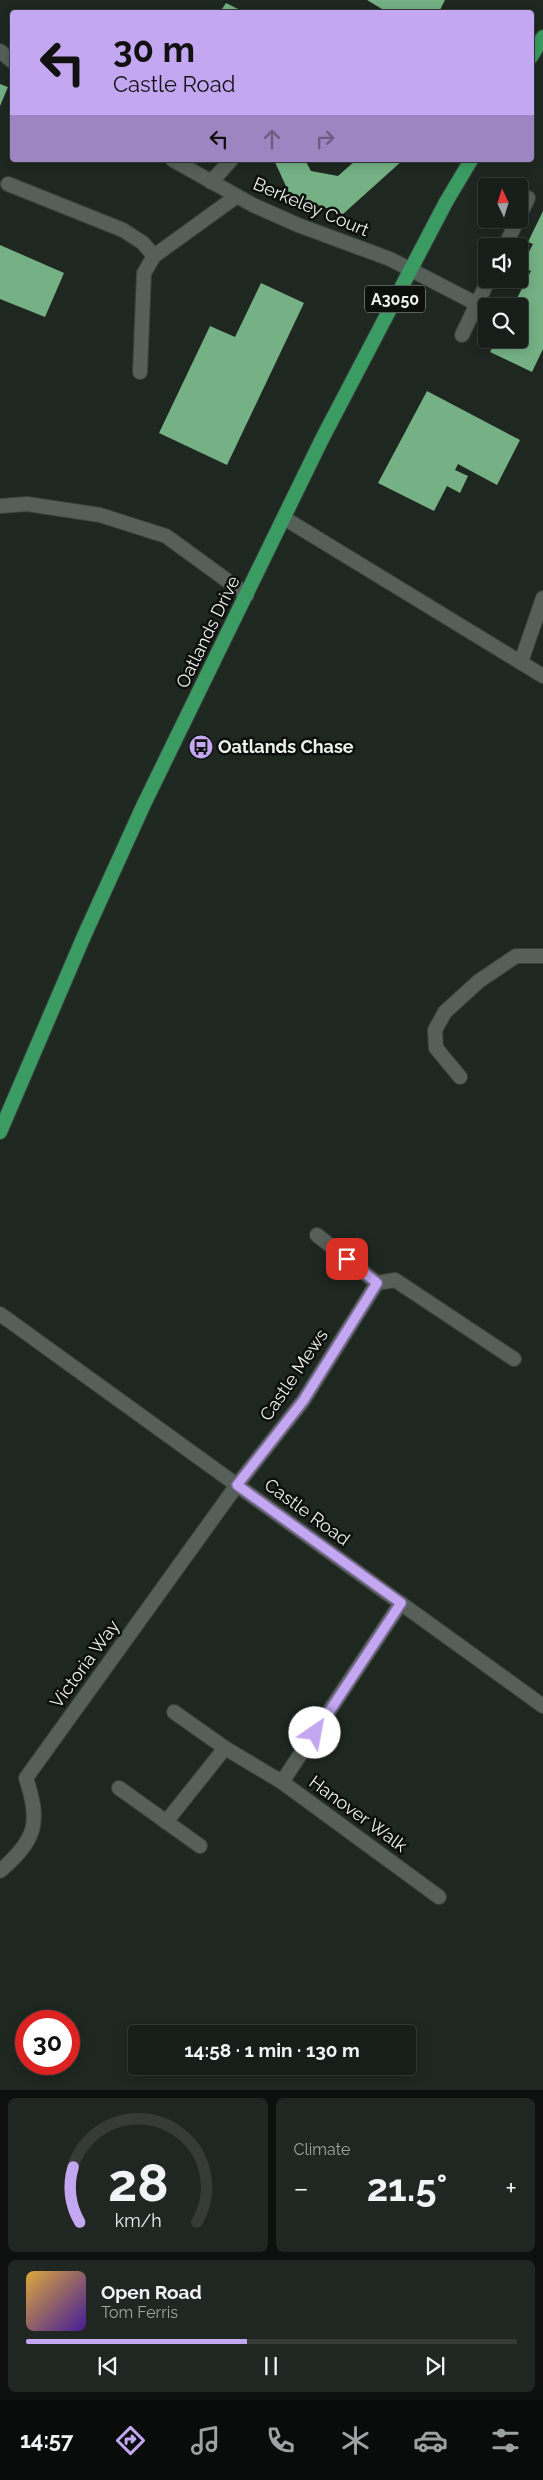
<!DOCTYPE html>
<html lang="en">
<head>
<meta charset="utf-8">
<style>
	body { margin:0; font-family:Raleway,sans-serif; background:#202622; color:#f1f3f6; height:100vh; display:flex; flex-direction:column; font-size:19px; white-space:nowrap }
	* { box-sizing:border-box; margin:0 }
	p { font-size:16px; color:#9ea2a2 }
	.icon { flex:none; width:28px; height:28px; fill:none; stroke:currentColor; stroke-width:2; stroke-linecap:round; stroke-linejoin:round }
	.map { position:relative; height:2090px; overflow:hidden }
	.side { display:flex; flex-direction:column; gap:8px; padding:8px; background:#0d100e; flex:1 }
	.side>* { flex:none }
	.banner { position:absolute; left:10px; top:10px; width:524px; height:152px; border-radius:5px; box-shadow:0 2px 12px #0003,0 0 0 1px #363b38; background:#c4a7f1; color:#111; overflow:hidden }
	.needle { width:32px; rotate:356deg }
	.buttons { position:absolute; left:478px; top:178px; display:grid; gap:10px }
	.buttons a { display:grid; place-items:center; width:50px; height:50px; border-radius:5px; background:#171d19; box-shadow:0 2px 12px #0003,0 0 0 1px #363b38; font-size:25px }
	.speed { position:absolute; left:15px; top:2010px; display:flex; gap:10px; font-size:25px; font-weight:700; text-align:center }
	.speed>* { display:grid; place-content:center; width:65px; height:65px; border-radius:50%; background:#171d19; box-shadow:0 2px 12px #0003,0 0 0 1px #363b38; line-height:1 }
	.speed .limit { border:8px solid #d22; background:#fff; color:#111 }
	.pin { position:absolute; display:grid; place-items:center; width:42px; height:42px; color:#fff; margin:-21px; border-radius:10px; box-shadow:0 2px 8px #0006 }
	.me { position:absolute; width:55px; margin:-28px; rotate:33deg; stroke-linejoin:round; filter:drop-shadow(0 0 4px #0008) }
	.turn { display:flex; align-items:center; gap:18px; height:105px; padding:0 20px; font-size:22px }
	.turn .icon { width:65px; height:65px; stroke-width:2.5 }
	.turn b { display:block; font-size:35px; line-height:42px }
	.lanes { display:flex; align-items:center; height:48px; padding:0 20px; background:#0003; justify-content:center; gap:25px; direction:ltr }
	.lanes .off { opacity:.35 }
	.big { font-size:38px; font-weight:700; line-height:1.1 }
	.side .tile { flex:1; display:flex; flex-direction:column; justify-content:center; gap:8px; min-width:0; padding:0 18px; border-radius:8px; background:#202622 }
	.side .dial { align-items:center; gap:0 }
	.dial svg { height:130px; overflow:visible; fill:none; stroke:#363b38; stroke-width:7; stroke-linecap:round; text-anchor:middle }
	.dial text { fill:#f1f3f6; stroke:none }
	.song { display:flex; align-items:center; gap:15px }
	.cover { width:60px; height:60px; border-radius:8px; background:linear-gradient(135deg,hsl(40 70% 55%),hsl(260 70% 35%)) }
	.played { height:5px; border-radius:2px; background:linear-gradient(90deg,#c4a7f1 45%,#363b38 45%) }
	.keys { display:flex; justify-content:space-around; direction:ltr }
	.heat { display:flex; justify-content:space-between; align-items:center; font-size:28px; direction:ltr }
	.side .tiles { flex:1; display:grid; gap:8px; grid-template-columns:1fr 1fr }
	.tile:last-child { grid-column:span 2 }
	.trip { position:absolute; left:128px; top:2025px; width:288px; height:50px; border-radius:5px; background:#171d19; box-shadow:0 2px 12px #0003,0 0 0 1px #363b38; font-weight:700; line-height:50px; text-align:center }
	.tab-bar { display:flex; height:80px; justify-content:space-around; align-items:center; background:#090c0a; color:#9ea2a2 }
	.tab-bar .icon { width:35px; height:35px }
	.tab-bar .on { color:#c4a7f1 }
	.tab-bar b { font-size:22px; color:#f1f3f6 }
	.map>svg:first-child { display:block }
</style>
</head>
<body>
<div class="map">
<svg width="543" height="2090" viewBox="0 0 543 2090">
	<rect width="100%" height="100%" fill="#1f2721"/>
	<!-- building -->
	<g fill="#75b185">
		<path d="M367,0H445L439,12H387Z"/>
		<path d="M226,3L244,12H220Z"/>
		<path d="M0,84L8,87L0,106Z"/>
		<path d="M274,160H305L311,171L338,176L356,160H403L343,214L290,195Z"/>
		<path d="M543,211V349L532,372L490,352L497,339H519V306H513L531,271L521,267L533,244L528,242Z"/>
		<path d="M0,245L64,273L45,317L0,299Z"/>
		<path d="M261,283L304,303L227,465L159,433L210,326L235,337Z"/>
		<path d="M427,391L520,440L497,485L458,464L455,470L468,476L460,493L447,486L434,511L378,483Z"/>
	</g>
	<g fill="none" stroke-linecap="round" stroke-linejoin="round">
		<defs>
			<g id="service">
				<path d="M211,182L231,160"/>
				<path d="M460,1077L436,1048L435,1030L445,1012L479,981L516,956H543"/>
				<path d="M174,1712L225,1748L282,1782"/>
				<path d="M119,1788L200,1846"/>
				<path d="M166,1822L225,1748"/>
			</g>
			<g id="minor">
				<path d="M0,51L12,61"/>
				<path d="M173,160L253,205L298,225L390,259L477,304"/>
				<path d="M8,184L123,230L143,243L154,256"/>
				<path d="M519,217L528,198"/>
				<path d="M505,246L518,219"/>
				<path d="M462,335L489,279"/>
				<path d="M140,372L144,273L154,256L237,196"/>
				<path d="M0,506L27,504L100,515L166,536L247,595"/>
				<path d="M521,662L543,598"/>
				<path d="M317,1235L377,1283"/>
				<path d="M0,1314L543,1706"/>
				<path d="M401,1603L282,1782L439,1897"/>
				<path d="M0,1871C36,1840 41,1823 26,1778L237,1485L303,1401L377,1283L395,1280L514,1359"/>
			</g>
			<path id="tertiary" d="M284,518L543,676"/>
			<g id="primary">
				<path d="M531,57L543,37"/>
				<path d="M0,1132L84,936L144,804L322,439L446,202L471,160"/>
			</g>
		</defs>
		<!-- service casing -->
		<use href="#service" stroke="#3b423d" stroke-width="16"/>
		<!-- minor casing -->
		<use href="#minor" stroke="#3b423d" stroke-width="16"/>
		<!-- tertiary casing -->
		<use href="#tertiary" stroke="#3b423d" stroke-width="16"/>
		<!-- primary casing -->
		<use href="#primary" stroke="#3b423d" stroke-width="16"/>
		<!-- service -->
		<use href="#service" stroke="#576058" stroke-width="14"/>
		<!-- minor -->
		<use href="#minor" stroke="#576058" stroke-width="14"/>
		<!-- tertiary -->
		<use href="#tertiary" stroke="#576058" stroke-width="14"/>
		<!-- primary -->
		<use href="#primary" stroke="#3b9c63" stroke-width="14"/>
	</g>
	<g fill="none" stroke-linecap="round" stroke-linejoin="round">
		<defs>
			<path id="route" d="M315,1733L401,1603L237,1485L303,1401L377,1283L347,1259"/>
		</defs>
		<!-- route casing -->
		<use href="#route" stroke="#7f6d9d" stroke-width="12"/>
		<!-- route -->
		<use href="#route" stroke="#c4a7f1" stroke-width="9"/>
	</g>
	<!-- icons -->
	<defs>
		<symbol id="bus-disc" viewBox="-11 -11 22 22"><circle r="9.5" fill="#c4a7f1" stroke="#0c0f0c"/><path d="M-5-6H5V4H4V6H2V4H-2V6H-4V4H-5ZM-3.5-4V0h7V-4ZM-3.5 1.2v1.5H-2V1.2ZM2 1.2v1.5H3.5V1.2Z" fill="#111"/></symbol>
	</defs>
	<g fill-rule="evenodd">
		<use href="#bus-disc" x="187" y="733" width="28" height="28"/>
	</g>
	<g text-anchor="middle" stroke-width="5" stroke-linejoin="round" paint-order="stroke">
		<!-- shield labels -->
		<rect fill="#0c0f0c" stroke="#aaaeaa" stroke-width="1" x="365" y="285.5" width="60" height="27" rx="4"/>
		<g font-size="16" font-weight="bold" fill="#edf2ee">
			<text x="395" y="305">A3050</text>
		</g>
		<!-- street labels -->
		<g font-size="18" fill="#edf2ee" stroke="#0c0f0c">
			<text transform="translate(311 207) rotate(23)" y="6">Berkeley Court</text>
			<text transform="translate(208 632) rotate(-64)" y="6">Oatlands Drive</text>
			<text transform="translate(294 1375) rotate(-56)" y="6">Castle Mews</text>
			<text transform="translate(307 1512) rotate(36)" y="6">Castle Road</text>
			<text transform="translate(85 1664) rotate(-54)" y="6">Victoria Way</text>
			<text transform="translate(358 1814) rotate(36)" y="6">Hanover Walk</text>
		</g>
		<!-- poi labels -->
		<g font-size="18" font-weight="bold" fill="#edf2ee" stroke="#0c0f0c" text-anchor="start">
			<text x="218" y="753">Oatlands Chase</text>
		</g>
	</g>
</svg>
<div class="buttons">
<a><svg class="needle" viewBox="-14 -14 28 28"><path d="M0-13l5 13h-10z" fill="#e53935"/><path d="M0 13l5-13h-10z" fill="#9ea2a2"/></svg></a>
<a><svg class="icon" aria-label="sound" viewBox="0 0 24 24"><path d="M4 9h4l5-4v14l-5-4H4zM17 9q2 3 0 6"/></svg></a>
<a><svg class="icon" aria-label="search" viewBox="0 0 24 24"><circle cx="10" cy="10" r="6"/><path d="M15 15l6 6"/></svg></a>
</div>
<div class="speed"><div class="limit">30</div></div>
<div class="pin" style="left:347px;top:1259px;background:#d93025"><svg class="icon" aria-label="arrive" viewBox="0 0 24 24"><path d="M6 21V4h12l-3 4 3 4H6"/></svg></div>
<svg class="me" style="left:315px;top:1733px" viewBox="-20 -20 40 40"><circle r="19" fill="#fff"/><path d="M0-13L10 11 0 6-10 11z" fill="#c4a7f1"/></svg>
<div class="trip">14:58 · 1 min · 130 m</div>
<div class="banner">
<div class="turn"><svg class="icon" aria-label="left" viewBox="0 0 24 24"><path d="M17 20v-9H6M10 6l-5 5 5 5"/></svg><div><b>30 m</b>Castle Road</div></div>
<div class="lanes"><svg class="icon" aria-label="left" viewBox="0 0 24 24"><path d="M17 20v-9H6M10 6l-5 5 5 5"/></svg><svg class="icon off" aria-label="ahead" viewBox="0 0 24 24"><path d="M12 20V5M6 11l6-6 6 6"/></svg><svg class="icon off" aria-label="right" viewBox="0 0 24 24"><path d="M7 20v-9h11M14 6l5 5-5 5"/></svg></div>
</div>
</div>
<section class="side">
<div class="tiles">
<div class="tile dial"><svg viewBox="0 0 100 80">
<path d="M14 69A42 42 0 1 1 86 69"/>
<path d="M14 69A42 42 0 0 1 10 35" stroke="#c4a7f1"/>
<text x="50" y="56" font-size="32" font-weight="700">28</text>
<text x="50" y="72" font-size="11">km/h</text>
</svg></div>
<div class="tile"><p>Climate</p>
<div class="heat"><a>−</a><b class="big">21.5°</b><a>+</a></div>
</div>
<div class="tile">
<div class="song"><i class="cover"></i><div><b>Open Road</b><p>Tom Ferris</p></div></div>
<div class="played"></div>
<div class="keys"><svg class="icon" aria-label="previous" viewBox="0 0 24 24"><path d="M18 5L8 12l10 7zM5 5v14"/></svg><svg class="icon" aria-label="pause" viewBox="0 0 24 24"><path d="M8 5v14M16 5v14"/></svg><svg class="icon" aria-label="next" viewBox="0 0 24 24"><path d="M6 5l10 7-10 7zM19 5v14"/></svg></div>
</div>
</div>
</section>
<nav class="tab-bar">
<b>14:57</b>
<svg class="icon on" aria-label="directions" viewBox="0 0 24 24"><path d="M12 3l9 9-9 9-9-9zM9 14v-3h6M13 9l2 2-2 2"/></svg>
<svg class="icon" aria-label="music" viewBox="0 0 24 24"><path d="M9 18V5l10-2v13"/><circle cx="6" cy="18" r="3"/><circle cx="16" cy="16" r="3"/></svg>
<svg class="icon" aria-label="phone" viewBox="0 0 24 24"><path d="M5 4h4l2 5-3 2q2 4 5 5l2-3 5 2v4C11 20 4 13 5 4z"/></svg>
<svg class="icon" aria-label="climate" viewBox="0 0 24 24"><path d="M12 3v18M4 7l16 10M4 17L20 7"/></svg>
<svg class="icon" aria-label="car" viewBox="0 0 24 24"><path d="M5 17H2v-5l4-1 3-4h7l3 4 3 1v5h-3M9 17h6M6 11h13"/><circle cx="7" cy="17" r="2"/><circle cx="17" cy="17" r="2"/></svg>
<svg class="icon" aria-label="filters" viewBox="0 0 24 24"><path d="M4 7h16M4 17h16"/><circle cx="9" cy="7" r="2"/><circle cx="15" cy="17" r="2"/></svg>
</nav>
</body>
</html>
